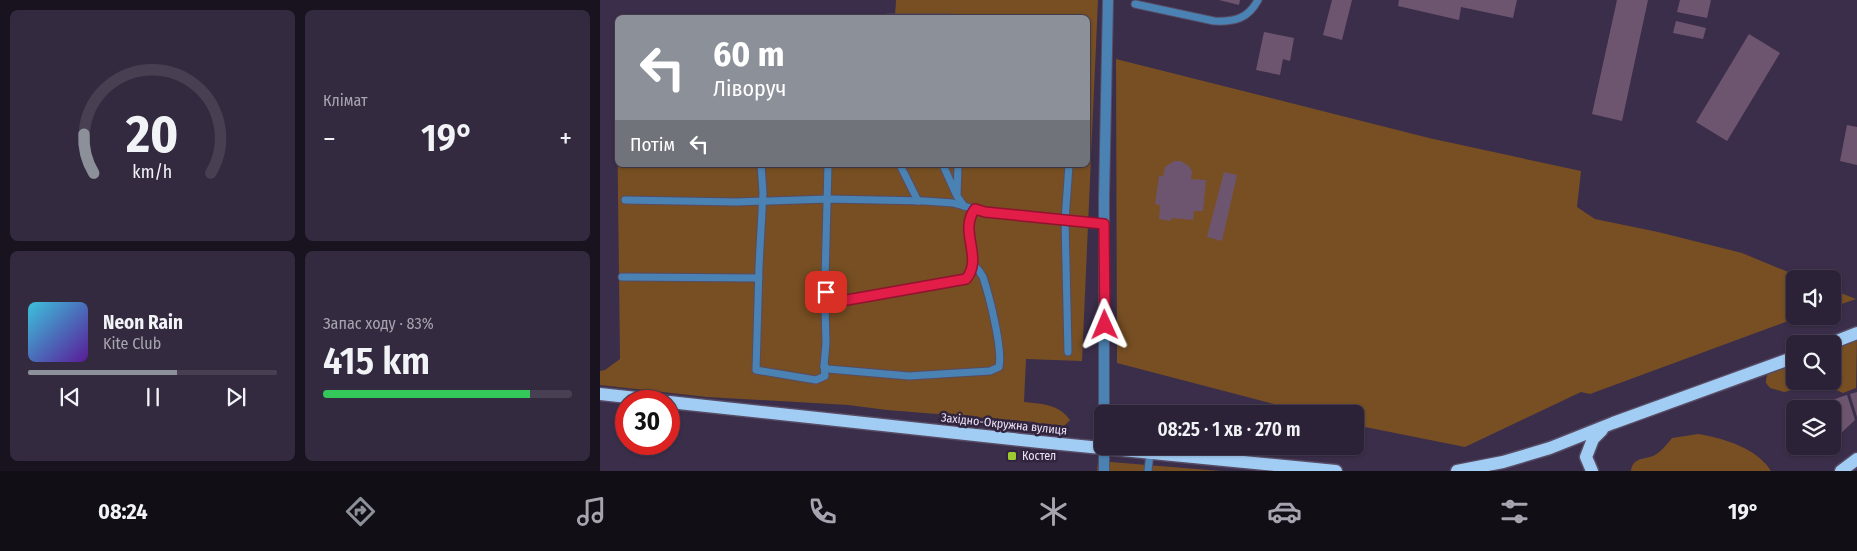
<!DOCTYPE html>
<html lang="uk">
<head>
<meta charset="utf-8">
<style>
	body { margin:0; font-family:"Fira Sans Condensed",sans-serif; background:#342a40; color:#f1f3f6; height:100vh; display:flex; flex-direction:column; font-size:19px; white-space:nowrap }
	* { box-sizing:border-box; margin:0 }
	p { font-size:16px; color:#a6a4ae }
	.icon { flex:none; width:28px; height:28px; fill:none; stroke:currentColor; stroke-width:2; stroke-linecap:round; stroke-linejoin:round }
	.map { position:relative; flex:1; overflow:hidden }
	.side { display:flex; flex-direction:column; gap:10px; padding:10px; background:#18131f; width:600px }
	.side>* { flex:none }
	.banner { position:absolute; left:15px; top:15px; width:475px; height:152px; border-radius:8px; box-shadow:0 1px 4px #0004,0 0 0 1px #483f53; background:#8c9099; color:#fff; overflow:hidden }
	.tools { position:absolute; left:1186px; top:270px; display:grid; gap:10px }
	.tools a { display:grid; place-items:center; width:55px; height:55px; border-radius:8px; background:#2c2238; box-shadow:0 1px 4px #0004,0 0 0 1px #483f53; font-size:25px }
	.speed { position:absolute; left:15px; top:390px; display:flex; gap:10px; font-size:25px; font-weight:700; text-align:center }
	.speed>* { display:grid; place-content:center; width:65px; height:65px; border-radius:50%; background:#2c2238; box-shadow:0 1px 4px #0004,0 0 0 1px #483f53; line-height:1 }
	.speed .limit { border:8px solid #d22; background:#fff; color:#111 }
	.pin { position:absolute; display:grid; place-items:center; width:42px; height:42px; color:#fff; margin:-21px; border-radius:10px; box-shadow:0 2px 8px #0006 }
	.me { position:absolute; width:55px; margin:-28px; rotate:359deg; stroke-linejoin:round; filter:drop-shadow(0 0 4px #0008) }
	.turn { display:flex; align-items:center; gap:18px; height:105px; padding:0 15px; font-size:22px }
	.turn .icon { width:65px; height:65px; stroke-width:2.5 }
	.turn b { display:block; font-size:35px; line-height:42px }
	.then { display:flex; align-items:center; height:48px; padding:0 15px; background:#0003; gap:10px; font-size:19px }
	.big { font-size:38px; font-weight:600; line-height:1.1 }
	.side .card { flex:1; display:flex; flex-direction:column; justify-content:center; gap:8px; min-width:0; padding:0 18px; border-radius:8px; background:#342a40 }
	.side .dial { align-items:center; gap:0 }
	.dial svg { height:130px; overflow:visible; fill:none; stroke:#483f53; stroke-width:7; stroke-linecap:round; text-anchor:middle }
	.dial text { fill:#f1f3f6; stroke:none }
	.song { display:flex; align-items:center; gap:15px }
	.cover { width:60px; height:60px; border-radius:8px; background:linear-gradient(135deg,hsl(190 70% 55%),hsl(270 70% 35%)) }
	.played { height:5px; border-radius:2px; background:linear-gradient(90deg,#8c9099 60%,#483f53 60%) }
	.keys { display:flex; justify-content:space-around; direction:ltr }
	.heat { display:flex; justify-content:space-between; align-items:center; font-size:28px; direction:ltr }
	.charge { height:8px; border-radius:4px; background:linear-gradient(90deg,#34c759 83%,#483f53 0) }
	.side .tiles { flex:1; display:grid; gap:10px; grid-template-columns:repeat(2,1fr) }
	.trip { position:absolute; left:494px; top:405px; width:270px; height:50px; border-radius:8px; background:#2c2238; box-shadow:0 1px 4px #0004,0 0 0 1px #483f53; font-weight:600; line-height:50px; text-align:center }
	.dock { display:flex; height:80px; justify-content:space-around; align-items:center; background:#120e16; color:#a6a4ae }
	.dock .icon { width:35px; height:35px }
	.dock .selected { color:#8c9099 }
	.dock b { font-size:22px; color:#f1f3f6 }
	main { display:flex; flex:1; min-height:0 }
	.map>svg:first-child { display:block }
</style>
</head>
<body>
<main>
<section class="side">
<div class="tiles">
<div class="card dial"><svg viewBox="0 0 100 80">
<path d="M14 69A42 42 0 1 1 86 69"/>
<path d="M14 69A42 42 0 0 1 8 45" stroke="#8c9099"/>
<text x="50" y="56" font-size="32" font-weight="700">20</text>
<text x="50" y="72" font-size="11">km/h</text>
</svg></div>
<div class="card"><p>Клімат</p>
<div class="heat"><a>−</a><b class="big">19°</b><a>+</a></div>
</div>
<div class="card">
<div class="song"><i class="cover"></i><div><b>Neon Rain</b><p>Kite Club</p></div></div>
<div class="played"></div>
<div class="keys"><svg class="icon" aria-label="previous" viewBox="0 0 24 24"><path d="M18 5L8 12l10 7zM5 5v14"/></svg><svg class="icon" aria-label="pause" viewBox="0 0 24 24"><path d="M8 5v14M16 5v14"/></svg><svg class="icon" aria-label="next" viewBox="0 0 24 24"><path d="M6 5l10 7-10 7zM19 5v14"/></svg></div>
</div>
<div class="card"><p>Запас ходу · 83%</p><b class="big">415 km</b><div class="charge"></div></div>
</div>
</section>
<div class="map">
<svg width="1257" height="471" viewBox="0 0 1257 471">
	<rect width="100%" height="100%" fill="#3b2e4a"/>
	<!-- green -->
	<g fill="#774f23">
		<path d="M296,0H498L482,361L426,359L424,402C442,404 459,404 470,420L463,427L436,426L435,422L287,410L248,405L107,397L0,385V371L5,370L20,359L17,113L18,165H488V18L295,17Z"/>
		<path d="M516,59L829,138L981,171L977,207L995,219L1058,232L1142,253L1205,279H1195V316H1202L990,394L981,392L865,447L755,425V414H712L517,363Z"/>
		<path d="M1232,290H1233L1256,299L1233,307Z"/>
		<path d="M1257,338L1256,388L1243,393L1221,383L1184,392L1170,388L1166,383C1165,367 1182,366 1195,361V381H1232L1233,347Z"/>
		<path d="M539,408L575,414H516L518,411Z"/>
		<path d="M1098,434C1123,438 1157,448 1171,471H1031C1033,455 1048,461 1058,453C1063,449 1068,443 1072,438Z"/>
		<path d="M498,461L621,471H497Z"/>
	</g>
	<!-- building -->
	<g fill="#6e556f">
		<path d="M619,0H640L639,5Z"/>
		<path d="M732,0H752L742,40L723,35Z"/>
		<path d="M799,0H917L913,18L861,7L859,20L798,6Z"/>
		<path d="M1017,0H1048L1022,121L992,114Z"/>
		<path d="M1080,0H1111L1107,18L1077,12Z"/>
		<path d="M1076,21L1106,28L1103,39L1073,33Z"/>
		<path d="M664,32L694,38L690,61L683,59L680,75L656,70Z"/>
		<path d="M1149,34L1180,53L1127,141L1096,122Z"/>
		<path d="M1247,125L1257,127V165L1240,161Z"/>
		<path d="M574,161H581L590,167L592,172L591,179L606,180L603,211H594L593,220L571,218V221L559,219L560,205L555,204L559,176H563L565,167Z"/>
		<path d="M624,172L637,175L622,241L607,237Z"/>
		<path d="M1257,392V417L1250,394Z"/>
		<path d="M1247,395L1255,420L1239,435L1232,437V409H1204Z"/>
	</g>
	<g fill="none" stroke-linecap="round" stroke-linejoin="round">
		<defs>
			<g id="lane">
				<path d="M535,4L614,21C634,22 648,19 658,0"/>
				<path d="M288,18H350"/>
				<path d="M161,165L163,193L159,266L156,370L216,380L225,376L224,366L226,343L225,306L231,299"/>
				<path d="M228,165L225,280L226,292L231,299L247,300L366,279C385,258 358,231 375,209"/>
				<path d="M300,165L318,201"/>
				<path d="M343,165L356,194"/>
				<path d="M358,165L357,196L364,206"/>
				<path d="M25,200L136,202L228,199L325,201L353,203L385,212L504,224"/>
				<path d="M22,277L159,278"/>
				<path d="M468,352L465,220L469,165"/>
				<path d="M224,366L228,369L309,376L390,371L399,367C403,349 389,295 383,277C381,273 377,268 374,265"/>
				<path d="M548,471L550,453"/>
			</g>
			<g id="street">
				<path d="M504,414V198L508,0"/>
				<path d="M504,446V471"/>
			</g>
			<g id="primary">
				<path d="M1229,344L1257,333"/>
				<path d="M0,394L64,401"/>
				<path d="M69,402L440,442L736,471"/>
				<path d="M857,471L903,462L950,448L1013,423L1195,357"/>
				<path d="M992,471L986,457L993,439L1002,430"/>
				<path d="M1241,471L1257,459"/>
			</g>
		</defs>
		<!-- lane casing -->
		<use href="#lane" stroke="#574b65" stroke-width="9"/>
		<!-- street casing -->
		<use href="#street" stroke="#574b65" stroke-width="12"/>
		<!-- primary casing -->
		<use href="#primary" stroke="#574b65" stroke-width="15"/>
		<!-- lane -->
		<use href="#lane" stroke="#4a83b3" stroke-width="7"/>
		<!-- street -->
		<use href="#street" stroke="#4a83b3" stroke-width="10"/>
		<!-- primary -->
		<use href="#primary" stroke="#a1ccf3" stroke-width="12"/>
	</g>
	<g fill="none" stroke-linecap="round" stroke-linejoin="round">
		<defs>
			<path id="route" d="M226,292L231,299L247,300L366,279C384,258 358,231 375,209L385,212L504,224L505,325"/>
		</defs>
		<!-- route casing -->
		<use href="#route" stroke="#92132f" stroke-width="12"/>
		<!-- route -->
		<use href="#route" stroke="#e11d48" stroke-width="9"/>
	</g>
	<!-- markers -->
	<rect fill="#9cca31" stroke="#31243f" stroke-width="2" x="407" y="451" width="10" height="10" rx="2.5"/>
	<g text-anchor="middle" stroke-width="5" stroke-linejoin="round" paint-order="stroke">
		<!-- street labels -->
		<g font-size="12" fill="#eae2f4" stroke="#31243f">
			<text transform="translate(404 424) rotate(6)" y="4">Західно-Окружна вулиця</text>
		</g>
		<!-- poi labels -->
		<g font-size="12" fill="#eae2f4" stroke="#31243f" text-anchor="start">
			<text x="422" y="460">Костел</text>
		</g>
	</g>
</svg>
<div class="tools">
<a><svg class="icon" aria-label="sound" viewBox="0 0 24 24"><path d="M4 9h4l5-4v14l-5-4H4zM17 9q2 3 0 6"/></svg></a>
<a><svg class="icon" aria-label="search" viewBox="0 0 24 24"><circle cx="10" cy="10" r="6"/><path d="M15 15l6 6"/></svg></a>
<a><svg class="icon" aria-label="layers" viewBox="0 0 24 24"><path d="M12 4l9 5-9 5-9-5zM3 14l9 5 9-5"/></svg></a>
</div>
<div class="speed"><div class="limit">30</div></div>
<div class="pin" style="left:226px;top:292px;background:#d93025"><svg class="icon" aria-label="arrive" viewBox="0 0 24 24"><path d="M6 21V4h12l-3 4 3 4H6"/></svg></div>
<svg class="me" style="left:505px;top:325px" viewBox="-20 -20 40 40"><path d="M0-17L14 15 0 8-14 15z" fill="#e11d48" stroke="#fff" stroke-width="4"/></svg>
<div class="trip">08:25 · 1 хв · 270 m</div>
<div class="banner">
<div class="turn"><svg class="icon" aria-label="left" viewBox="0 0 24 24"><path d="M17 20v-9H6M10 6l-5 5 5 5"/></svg><div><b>60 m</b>Ліворуч</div></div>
<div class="then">Потім<svg class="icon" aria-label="left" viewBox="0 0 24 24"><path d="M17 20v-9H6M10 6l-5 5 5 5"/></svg></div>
</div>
</div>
</main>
<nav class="dock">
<b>08:24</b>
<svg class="icon selected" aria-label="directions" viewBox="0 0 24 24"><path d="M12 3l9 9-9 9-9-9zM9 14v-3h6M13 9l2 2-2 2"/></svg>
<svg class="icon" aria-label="music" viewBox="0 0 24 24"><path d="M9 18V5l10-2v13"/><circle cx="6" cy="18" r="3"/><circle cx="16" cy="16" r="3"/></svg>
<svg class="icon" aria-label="phone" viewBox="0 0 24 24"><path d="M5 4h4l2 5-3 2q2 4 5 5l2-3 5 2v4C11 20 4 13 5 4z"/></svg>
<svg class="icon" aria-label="climate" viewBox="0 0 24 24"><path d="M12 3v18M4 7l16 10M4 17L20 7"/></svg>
<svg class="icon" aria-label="car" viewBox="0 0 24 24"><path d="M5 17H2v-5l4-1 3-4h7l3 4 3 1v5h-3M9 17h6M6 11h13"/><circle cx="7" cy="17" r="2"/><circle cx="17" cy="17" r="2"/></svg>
<svg class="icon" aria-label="filters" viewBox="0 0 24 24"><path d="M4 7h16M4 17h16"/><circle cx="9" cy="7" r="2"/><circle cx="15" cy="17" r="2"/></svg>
<b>19°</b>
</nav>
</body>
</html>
